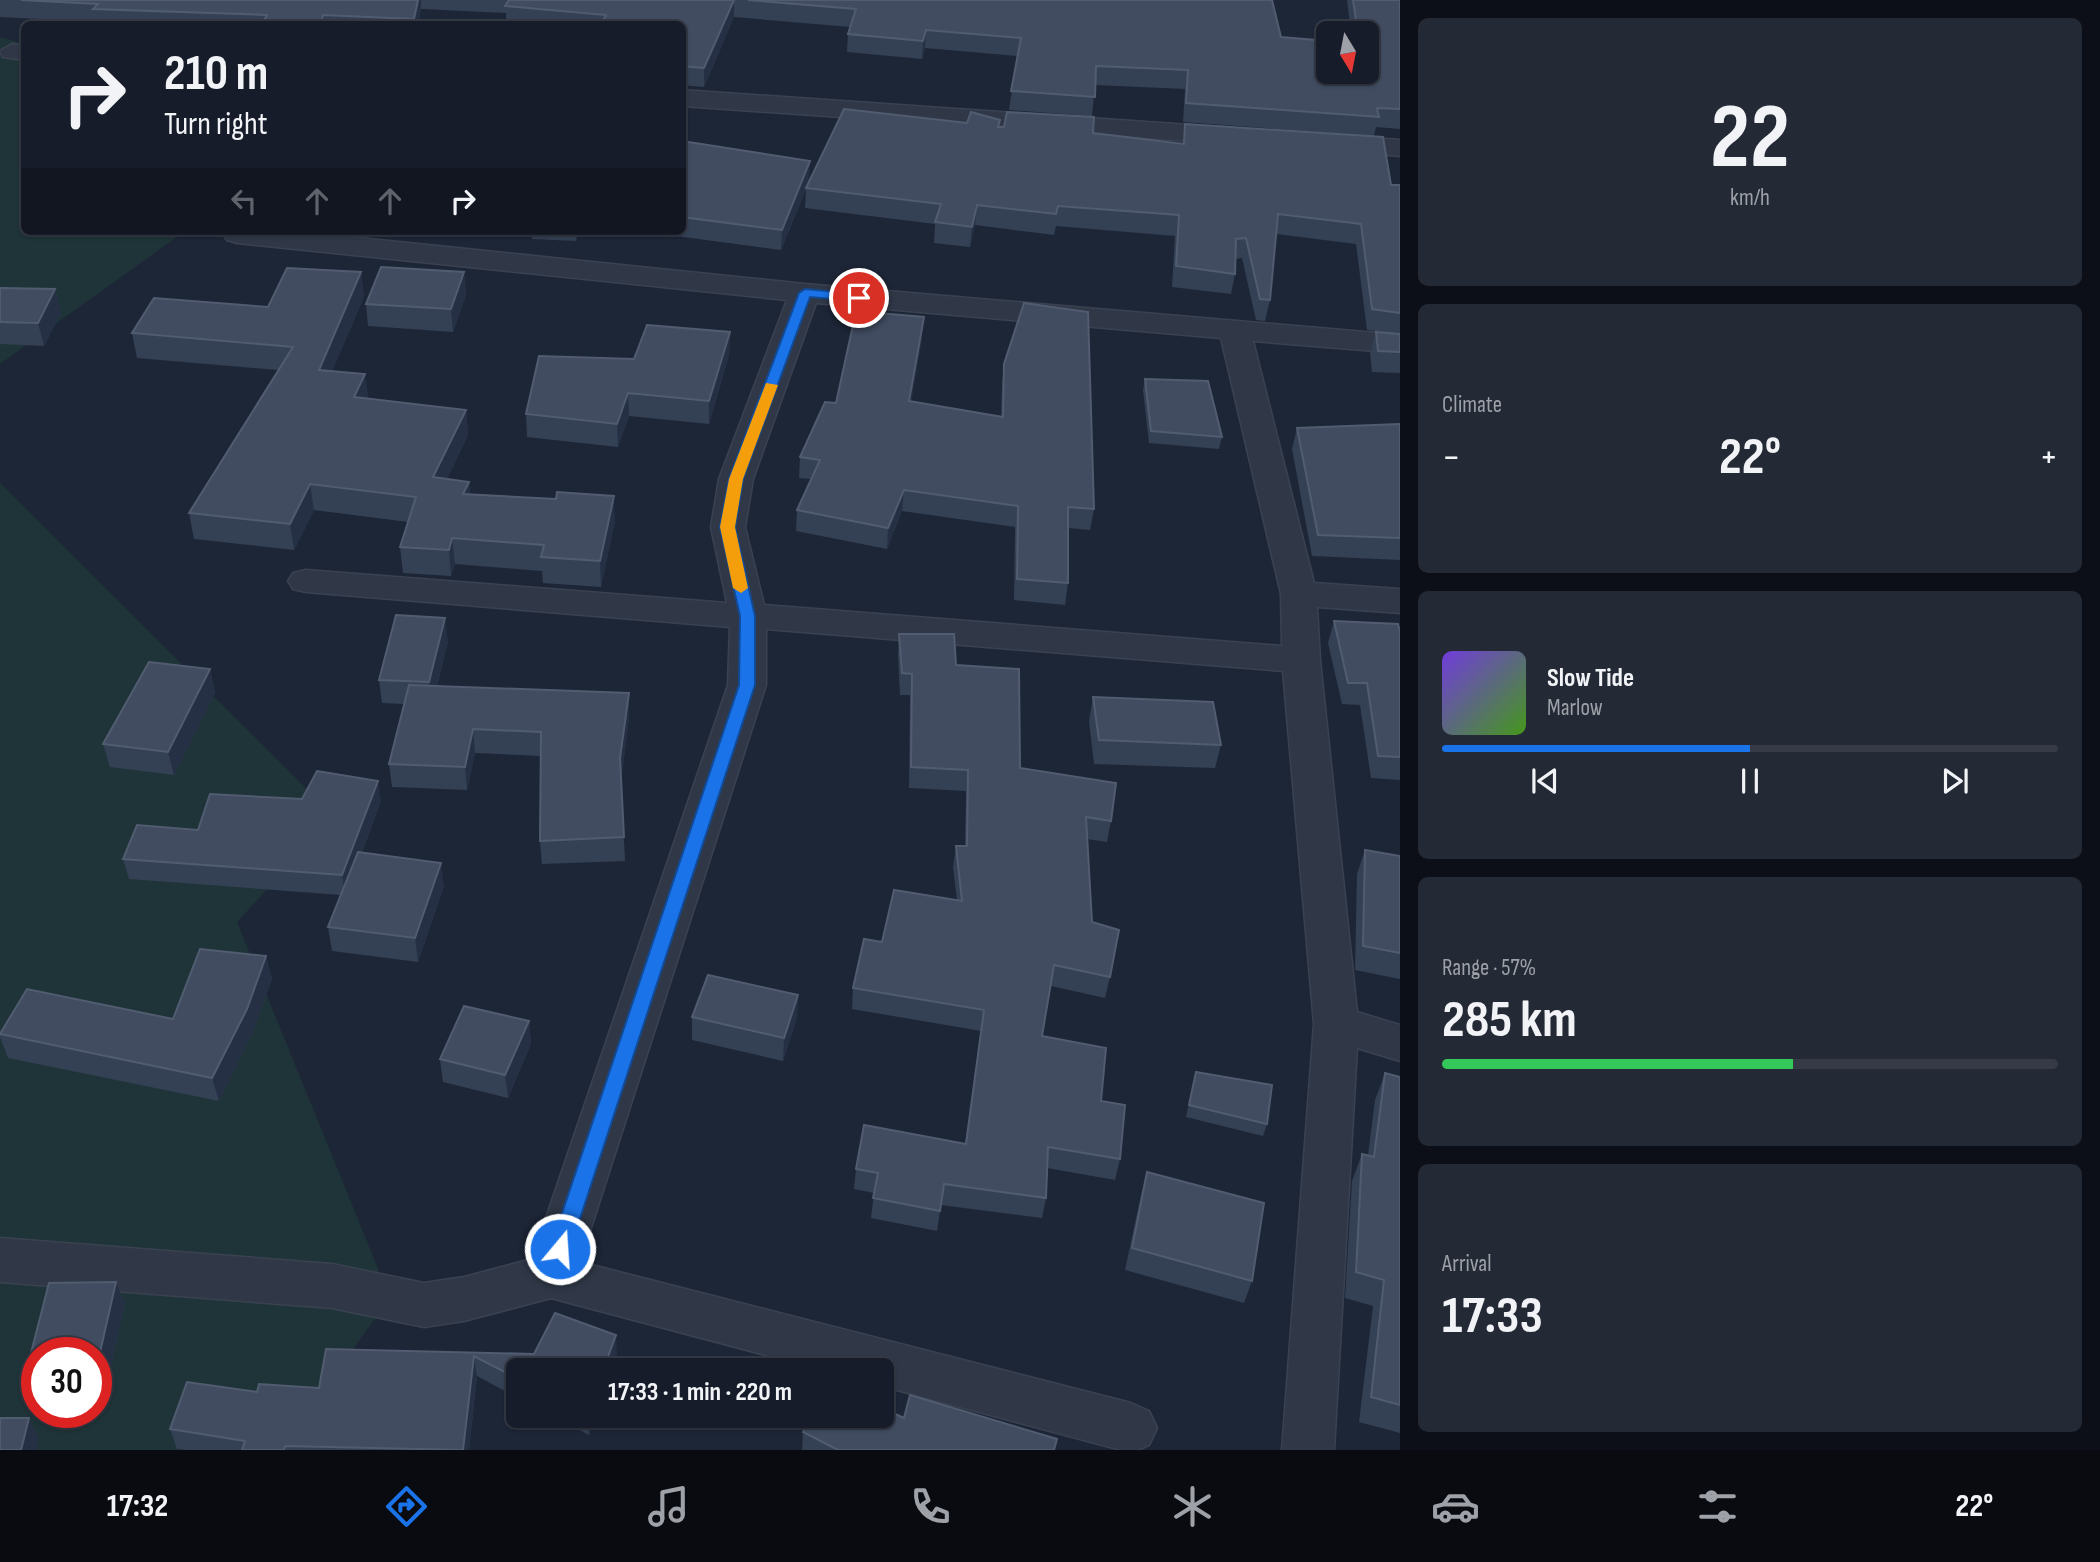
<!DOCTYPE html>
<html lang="en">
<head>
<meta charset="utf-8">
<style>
	body { margin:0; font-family:"Sofia Sans Condensed",sans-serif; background:#232935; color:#f1f3f6; height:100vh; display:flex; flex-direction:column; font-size:26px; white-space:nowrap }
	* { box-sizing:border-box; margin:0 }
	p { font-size:23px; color:#9ea1a8 }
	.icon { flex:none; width:38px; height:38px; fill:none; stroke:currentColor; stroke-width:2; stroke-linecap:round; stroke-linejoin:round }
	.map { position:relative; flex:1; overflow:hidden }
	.drawer { display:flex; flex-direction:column; gap:18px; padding:18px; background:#0c0f17; width:700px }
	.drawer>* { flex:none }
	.banner { position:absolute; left:21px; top:21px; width:665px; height:214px; border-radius:10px; box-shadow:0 2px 5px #0004,0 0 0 2px #353a46; background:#161c29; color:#f1f3f6; overflow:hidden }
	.needle { width:46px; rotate:170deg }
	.buttons { position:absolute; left:1316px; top:21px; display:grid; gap:14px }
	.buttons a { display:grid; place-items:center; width:63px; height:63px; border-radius:10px; background:#161c29; box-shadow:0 2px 5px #0004,0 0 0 2px #353a46; font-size:35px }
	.speed { position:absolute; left:21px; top:1337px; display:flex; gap:14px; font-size:35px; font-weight:700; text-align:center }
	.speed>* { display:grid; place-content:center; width:91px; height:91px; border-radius:50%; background:#161c29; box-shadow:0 2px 5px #0004,0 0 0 2px #353a46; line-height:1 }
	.speed .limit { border:10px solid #d22; background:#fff; color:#111 }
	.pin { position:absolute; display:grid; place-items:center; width:60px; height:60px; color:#fff; margin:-30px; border:4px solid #fff; border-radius:50%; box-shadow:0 2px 7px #0007 }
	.me { position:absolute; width:77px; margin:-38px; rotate:18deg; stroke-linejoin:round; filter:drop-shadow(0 0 5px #0008) }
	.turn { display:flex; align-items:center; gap:24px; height:147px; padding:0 28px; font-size:32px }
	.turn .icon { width:91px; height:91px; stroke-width:2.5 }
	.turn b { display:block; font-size:49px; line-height:60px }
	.lanes { display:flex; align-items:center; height:66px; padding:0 28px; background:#0003; justify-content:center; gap:35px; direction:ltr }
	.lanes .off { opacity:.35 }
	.big { font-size:52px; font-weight:700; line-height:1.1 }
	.drawer .tile { flex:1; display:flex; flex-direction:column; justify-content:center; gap:10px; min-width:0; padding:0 24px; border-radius:10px; background:#232935 }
	.drawer .dial { align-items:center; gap:0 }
	.dial b { font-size:91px; line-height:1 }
	.song { display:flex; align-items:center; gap:21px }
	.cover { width:84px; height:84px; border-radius:10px; background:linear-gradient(135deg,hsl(260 70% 55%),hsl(100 70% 35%)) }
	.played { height:7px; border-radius:4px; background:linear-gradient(90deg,#1a73e8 50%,#353a46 50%) }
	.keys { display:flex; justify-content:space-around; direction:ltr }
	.heat { display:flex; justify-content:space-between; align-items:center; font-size:38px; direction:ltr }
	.charge { height:10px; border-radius:5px; background:linear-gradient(90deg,#34c759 57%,#353a46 0) }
	.trip { position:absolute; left:506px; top:1358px; width:388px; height:70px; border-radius:10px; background:#161c29; box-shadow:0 2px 5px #0004,0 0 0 2px #353a46; font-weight:700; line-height:70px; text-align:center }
	.dock { display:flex; height:112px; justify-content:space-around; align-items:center; background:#090b10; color:#9ea1a8 }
	.dock .icon { width:49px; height:49px }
	.dock .active { color:#1a73e8 }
	.dock b { font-size:32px; color:#f1f3f6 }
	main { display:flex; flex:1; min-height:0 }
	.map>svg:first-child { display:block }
</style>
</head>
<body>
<main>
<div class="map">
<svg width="1400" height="1450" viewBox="0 0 1400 1450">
	<rect width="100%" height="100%" fill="#1d2637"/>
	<!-- green -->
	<g fill="#1f3438" fill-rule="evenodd">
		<path d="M0,37L24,44V231H185L0,364Z"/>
		<path d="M0,483L340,822L332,819L237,922L390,1298L280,1450H0ZM37,1353H96V1412H37Z"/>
	</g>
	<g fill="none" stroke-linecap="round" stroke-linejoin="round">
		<defs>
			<g id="minor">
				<path d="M12,44L24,46V60L3,57L0,51Z"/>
				<path d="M682,90L1234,128L1244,130L1247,136L1244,142L1234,144L682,106Z"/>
				<path d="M1332,135L1400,140V156L1322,149L1318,143L1322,137Z"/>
				<path d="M225,231H292L805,284L1400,335V353L1253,341L1314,583L1400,589V613L1317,607L1320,660L1357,1012L1400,1025V1061L1357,1048L1334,1450H1282L1314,1024L1283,671L766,629V685L580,1262L1131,1403L1149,1411L1157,1428L1149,1445L1138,1450H1121L882,1386V1370H822L551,1298L464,1321L424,1327L332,1308L0,1282V1238L332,1264L424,1283L464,1277L532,1259L728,685L730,627L306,592L293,589L288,581L293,573L306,570L727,603L711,527L719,479L787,300L237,243L227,240L223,234ZM816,303L1221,338L1281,594L1282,646L764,605L745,527L753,479Z"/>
			</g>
		</defs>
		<!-- minor casing -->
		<use href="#minor" stroke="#3a4251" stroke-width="3"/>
		<!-- minor -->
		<use href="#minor" fill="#303848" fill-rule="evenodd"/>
	</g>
	<!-- wall -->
	<g fill="#344054">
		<path d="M0,0H1272L1281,37L1367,72V33H1351L1347,0H1400V129L1376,127L1374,136L1183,122L1185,89L1095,85L1092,116L1009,110L1017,56L925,48L922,59L847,52L848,34L850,27L734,17L704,87L682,85V24H506V13L421,9L418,24H97L96,22L0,17Z"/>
		<path d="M1185,124L1391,185H1400V373L1372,372L1370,353L1376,332L1390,333L1367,330L1356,244L1276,234L1270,300L1265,321L1256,320L1242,258L1235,259V274L1231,294L1172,287L1175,236L1056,226L1054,235L975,225L970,247L934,243L935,224L805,208L806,189L781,250L638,231H682V141L809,181L999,127L1093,133L1182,144Z"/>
		<path d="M531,231H578L576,241L532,239Z"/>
		<path d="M361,272L364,297L332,371L369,399L466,410L468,435L447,479L469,482L470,494L615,521L601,587L543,583L542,571L455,564L451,576L403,573L400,547L408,522L314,510L294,550L194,539L189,513L278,370L137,358L132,333L268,307Z"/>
		<path d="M464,272L466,295L453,332L368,326L366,304Z"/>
		<path d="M0,288L55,289L61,312L44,346L0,344Z"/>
		<path d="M730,332L729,355L709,424L629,416L618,447L527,437L526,414L634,359Z"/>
		<path d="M922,338L911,401L1001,417L1002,385L1004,364L1094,509L1090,530L1068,528V583L1065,605L1014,600L1015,527L902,511L887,549L796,531L797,510L811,479L799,478L800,457L836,403Z"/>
		<path d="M1145,379L1222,437L1219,449L1149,443L1143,390Z"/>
		<path d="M1400,424V560L1312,556L1292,449L1297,428Z"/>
		<path d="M1334,621L1400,632V780L1371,778L1360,705L1342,704L1328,643Z"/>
		<path d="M899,634L956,665L1020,768L1111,821L1107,842L1087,839L1092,922L1110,977L1105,998L1051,986L1042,1036L1101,1101L1120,1159L1115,1180L1047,1168L1046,1198L1042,1218L941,1205L937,1231L871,1218L874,1193L854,1189L856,1169L965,1144L981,1031L852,1009L853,988L882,942L957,901L953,867L956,846H965L966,791L909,788L910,695H900L898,655Z"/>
		<path d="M448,641L437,686L629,693V717L621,780L625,861L542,864L540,841L541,756L475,753L467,790L392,787L389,764L404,704L382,703L379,680Z"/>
		<path d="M210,669L215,693L174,775L110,767L103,744Z"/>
		<path d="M1093,697L1221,745L1215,768L1094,764L1089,721Z"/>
		<path d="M302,799L381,801L362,852L444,886L418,962L332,951L328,927L341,895L129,879L123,859L198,830Z"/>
		<path d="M1365,850L1400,856V979L1355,970L1357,874Z"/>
		<path d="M266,956L272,979L253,1032L219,1101L8,1058L0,1037V1033L173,1019Z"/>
		<path d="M798,995L797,1018L783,1061L692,1040V1017Z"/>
		<path d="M529,1021L531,1044L508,1098L443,1082L440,1059Z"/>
		<path d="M1196,1072L1267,1124L1263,1136L1186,1117Z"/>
		<path d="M1385,1073L1400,1077V1433L1359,1422L1373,1306L1345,1298L1352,1181L1362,1154L1368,1155L1375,1100Z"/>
		<path d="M1147,1172L1252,1281L1244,1303L1125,1270L1141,1195Z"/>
		<path d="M116,1282L125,1304L102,1405H96V1353H37V1405H33L23,1384L49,1283Z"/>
		<path d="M326,1349L534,1354L617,1355L611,1370H518V1398L477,1376L469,1450H187L177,1449L170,1429L257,1392L319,1388Z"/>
		<path d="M553,1416H595L589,1435Z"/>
		<path d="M904,1418L1054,1450H802L803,1432Z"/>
	</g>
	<!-- shaded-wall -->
	<g fill="#253044">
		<path d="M418,0H421V9L418,24H414V19Z"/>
		<path d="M734,0V17L704,87V68Z"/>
		<path d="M323,15L325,24H321Z"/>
		<path d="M926,30L925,48L922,59L923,41Z"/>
		<path d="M810,161L809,181L781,250L782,230Z"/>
		<path d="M977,205L975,225L970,247L972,227Z"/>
		<path d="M361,272L364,297L322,395L319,370Z"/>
		<path d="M464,272L466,295L453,332L451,309Z"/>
		<path d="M55,289L61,312L44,346L38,323Z"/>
		<path d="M924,317L922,338L908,422L909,401Z"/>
		<path d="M730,332L729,355L709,424V401Z"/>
		<path d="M365,374L369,400L354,397Z"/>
		<path d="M628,393L629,416L618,447L617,424Z"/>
		<path d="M466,410L468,435L436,502L433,477Z"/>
		<path d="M469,482L471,508L463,494Z"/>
		<path d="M310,484L314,510L294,550L290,524Z"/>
		<path d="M904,490L902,511L887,549L888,528Z"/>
		<path d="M614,496L615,521L601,587L600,561Z"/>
		<path d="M452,538L455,564L451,576L449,550Z"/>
		<path d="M445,618L448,641L432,705L429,682Z"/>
		<path d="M210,669L215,693L174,775L168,752Z"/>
		<path d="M629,693V717L621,781L620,758Z"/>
		<path d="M473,729L475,753L467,790L465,767Z"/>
		<path d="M378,781L381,801L345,895L342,875Z"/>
		<path d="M441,863L444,886L418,962L415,938Z"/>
		<path d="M266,956L272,979L253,1032L219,1101L212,1078Z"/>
		<path d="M798,995L797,1018L783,1061L784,1038Z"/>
		<path d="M529,1021L531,1044L508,1098L505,1075Z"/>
		<path d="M116,1282L125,1304L102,1405L96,1390V1370Z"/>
		<path d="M616,1335L617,1355L611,1370H603Z"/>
		<path d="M474,1356L477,1376L469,1450H463Z"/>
		<path d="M587,1416H595L589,1435Z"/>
		<path d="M29,1418L39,1439L36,1450H21Z"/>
	</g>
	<!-- building -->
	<g fill="#414c61" stroke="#515c70" stroke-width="2">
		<path d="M21,0H418L414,19L323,15L321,24H262L267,15L93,9L98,4Z"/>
		<path d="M509,0H734L704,68L682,66V24H601L606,15L505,6Z"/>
		<path d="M748,0H1272L1281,37L1328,41V72H1367V33H1358L1353,0H1400V109L1377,108L1379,117L1186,103L1188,70L1096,66L1095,97L1011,91L1021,38L926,30L923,41L848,34L856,9Z"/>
		<path d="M844,109L967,123L971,112L1000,120L998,127H1004L1007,112L1094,117L1093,133L1184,144L1185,124L1383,137L1391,185H1400V313L1372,309L1361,224L1278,214L1270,300L1260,299L1246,238L1236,239L1235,274L1176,266L1179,215L1058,206L1056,214L977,205L972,227L935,222L941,204L806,188Z"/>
		<path d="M682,141L810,161L782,230L682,217Z"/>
		<path d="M381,267L464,272L451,309L366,304Z"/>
		<path d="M287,268L361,272L319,370L365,374L354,397L466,410L433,477L469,482L463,494L556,499L557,492L614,496L600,561L541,557L544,545L452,538L449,550L400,547L416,497L310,484L290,524L189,513L293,347L132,333L154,298L268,307Z"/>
		<path d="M0,288L55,289L38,323L0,322Z"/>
		<path d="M1024,303L1088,312L1094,509L1068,507V583L1017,579L1018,506L904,490L888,528L797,510L820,460L800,457L825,402L836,403L856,311L924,317L909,401L1003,417L1004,364Z"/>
		<path d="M647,325L730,332L709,401L628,393L617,424L526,414L539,356L634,359Z"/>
		<path d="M1376,332L1400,334V352L1378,351Z"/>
		<path d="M1145,379L1208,381L1222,437L1151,431Z"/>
		<path d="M1400,424V538L1318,535L1297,428Z"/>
		<path d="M396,615L445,618L429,682L379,680Z"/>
		<path d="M1334,621L1398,624L1400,632V757L1378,756L1367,683H1348Z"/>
		<path d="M899,634H954L956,665L1019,669L1020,768L1116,783L1111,821L1086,817L1092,922L1119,930L1110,977L1054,965L1042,1036L1106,1048L1101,1101L1125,1105L1120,1159L1048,1147L1046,1198L944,1184L940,1211L873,1198L878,1173L856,1169L864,1125L966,1144L984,1010L853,988L864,939L882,942L894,890L962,901L956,846H967L968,770L911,767L912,674L902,673Z"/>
		<path d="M149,662L210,669L168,752L103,744Z"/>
		<path d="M409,685L629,693L620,758L624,837L540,841L541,732L473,729L465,767L389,764Z"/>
		<path d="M1093,697L1213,702L1221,745L1099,740Z"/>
		<path d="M317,771L378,781L342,875L123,859L137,825L198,830L210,794L302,799Z"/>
		<path d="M1365,850L1400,856V953L1363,946Z"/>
		<path d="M358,852L441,863L415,938L328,927Z"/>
		<path d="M200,949L266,956L247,1009L212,1078L0,1034L27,989L173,1019Z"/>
		<path d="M708,975L798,995L784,1038L692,1017Z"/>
		<path d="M464,1006L529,1021L505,1075L440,1059Z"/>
		<path d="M1196,1072L1272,1085L1267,1124L1189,1105Z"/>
		<path d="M1385,1073L1400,1077V1405L1371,1397L1384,1280L1356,1272L1362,1154L1374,1157Z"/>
		<path d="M1147,1172L1264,1203L1252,1281L1132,1248Z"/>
		<path d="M116,1282L96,1370V1353H37V1384H23L49,1283Z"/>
		<path d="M555,1313L616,1335L603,1370H518V1379L474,1356L463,1450L285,1446L284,1450H242L245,1441L170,1429L187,1382L257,1392L259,1384L319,1388L326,1349L534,1354Z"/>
		<path d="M910,1395L1057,1439L1054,1450H838L803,1432L811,1416H882V1408L904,1418Z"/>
		<path d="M0,1418H29L21,1450H0Z"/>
	</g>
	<!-- route -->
	<path fill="#1a73e8" stroke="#114b97" stroke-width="2" d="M805,289L859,294L865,298L859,301L810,297L743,479L735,527L755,616V685L570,1249L567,1255L560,1258L553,1255L550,1249L739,685L740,616L720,527L729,479L799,293Z"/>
	<!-- slow -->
	<path fill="#f59e0b" d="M766,383L778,385L743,479L735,527L748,588L741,593L733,588L720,527L729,479Z"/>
</svg>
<div class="buttons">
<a><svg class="needle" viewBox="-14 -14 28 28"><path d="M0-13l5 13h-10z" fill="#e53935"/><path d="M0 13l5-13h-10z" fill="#9ea1a8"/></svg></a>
</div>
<div class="speed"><div class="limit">30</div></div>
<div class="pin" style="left:859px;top:298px;background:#d93025"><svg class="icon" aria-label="arrive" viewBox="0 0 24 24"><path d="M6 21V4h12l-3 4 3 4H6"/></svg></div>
<svg class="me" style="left:560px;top:1249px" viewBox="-20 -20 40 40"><circle r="17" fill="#1a73e8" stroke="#fff" stroke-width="3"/><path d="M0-11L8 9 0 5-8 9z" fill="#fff"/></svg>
<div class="trip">17:33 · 1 min · 220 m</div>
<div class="banner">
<div class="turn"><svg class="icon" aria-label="right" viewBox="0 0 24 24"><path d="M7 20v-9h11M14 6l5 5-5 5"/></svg><div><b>210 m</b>Turn right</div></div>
<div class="lanes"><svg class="icon off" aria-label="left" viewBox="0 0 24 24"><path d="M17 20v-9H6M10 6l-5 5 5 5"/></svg><svg class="icon off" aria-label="ahead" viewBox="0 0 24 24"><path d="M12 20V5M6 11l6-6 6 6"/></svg><svg class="icon off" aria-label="ahead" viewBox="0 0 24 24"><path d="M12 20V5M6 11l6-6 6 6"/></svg><svg class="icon" aria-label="right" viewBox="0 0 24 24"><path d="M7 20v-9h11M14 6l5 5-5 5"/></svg></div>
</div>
</div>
<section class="drawer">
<div class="tile dial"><b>22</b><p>km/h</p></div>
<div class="tile"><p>Climate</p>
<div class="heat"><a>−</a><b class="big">22°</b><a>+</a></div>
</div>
<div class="tile">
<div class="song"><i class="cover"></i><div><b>Slow Tide</b><p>Marlow</p></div></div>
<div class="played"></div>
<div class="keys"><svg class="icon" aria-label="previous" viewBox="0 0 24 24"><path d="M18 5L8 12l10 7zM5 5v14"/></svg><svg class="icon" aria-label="pause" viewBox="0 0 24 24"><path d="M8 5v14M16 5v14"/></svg><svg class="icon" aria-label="next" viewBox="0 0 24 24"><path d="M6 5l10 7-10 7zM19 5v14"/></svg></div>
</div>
<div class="tile"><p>Range · 57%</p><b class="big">285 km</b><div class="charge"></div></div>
<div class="tile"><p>Arrival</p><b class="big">17:33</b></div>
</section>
</main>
<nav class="dock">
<b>17:32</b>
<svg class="icon active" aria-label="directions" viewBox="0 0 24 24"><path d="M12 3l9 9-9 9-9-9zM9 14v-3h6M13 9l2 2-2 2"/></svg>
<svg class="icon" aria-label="music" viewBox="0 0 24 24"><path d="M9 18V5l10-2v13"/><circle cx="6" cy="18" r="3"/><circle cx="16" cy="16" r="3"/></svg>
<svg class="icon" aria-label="phone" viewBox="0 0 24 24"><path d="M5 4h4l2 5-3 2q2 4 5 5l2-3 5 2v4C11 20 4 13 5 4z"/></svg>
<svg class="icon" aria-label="climate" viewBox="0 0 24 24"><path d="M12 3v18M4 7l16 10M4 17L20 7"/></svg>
<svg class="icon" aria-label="car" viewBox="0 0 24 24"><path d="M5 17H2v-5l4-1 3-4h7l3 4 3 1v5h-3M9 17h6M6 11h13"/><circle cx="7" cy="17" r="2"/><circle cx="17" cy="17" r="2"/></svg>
<svg class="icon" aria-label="filters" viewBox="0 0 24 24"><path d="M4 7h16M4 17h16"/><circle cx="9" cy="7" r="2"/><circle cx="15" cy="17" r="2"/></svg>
<b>22°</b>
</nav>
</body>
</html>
